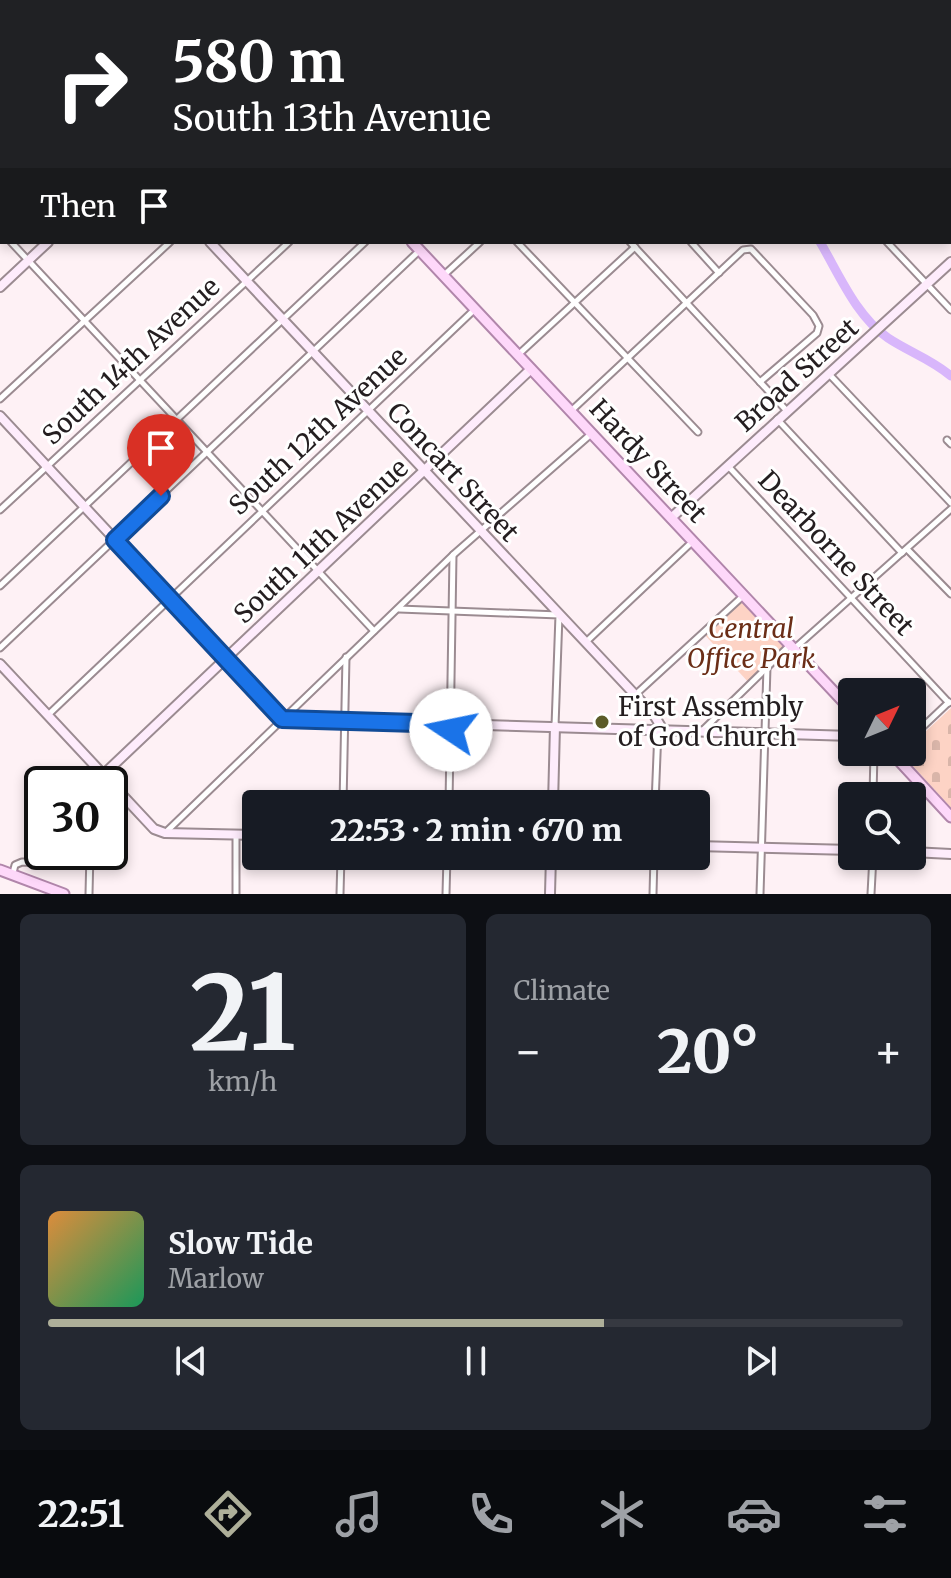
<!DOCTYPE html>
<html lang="en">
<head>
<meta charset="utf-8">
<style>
	body { margin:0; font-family:Merriweather,serif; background:#242831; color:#f1f3f6; height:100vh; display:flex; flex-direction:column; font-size:30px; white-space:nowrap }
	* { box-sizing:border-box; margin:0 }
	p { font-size:26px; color:#9ea1a6 }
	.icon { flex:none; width:44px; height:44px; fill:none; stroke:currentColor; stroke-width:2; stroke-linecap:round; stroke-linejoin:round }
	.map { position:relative; height:894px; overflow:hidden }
	.panel { display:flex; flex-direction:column; gap:20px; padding:20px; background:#0d0f14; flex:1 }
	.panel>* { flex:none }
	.top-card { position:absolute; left:0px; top:0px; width:952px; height:244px; box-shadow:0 4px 12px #0003; background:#202124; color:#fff; overflow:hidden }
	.needle { width:52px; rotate:47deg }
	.fabs { position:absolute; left:838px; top:678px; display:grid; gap:16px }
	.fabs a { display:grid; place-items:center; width:88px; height:88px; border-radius:8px; background:#171b24; box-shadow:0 4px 12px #0003; font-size:40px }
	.speed { position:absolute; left:24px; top:766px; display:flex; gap:16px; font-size:40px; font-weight:700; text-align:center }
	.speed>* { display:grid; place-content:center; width:104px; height:104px; border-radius:50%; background:#171b24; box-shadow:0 4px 12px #0003; line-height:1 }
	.speed .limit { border:4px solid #111; border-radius:12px; background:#fff; color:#111 }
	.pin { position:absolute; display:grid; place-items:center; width:68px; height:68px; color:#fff; margin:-82px -34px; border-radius:50% 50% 50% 0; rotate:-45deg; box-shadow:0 0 8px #0007 }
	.pin .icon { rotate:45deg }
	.me { position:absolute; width:88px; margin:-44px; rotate:281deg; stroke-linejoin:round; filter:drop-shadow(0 0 6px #0008) }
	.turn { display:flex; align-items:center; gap:28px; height:168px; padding:0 40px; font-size:36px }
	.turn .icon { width:104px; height:104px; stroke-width:2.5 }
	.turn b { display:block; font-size:56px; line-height:68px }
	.then { display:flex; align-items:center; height:76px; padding:0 40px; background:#0003; gap:16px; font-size:30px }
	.big { font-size:60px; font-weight:800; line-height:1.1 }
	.panel .tile { flex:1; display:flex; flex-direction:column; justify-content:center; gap:12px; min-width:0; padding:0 28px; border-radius:12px; background:#242831 }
	.panel .dial { align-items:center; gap:0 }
	.dial b { font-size:104px; line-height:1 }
	.song { display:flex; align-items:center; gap:24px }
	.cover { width:96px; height:96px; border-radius:12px; background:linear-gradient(135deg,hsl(30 70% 55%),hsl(150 70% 35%)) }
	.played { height:8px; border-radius:4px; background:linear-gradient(90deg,#aeaf99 65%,#363941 65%) }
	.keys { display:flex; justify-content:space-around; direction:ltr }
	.heat { display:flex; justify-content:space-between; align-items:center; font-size:44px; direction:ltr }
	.panel .tiles { flex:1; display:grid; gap:20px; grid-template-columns:1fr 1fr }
	.tile:last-child { grid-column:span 2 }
	.trip { position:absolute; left:242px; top:790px; width:468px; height:80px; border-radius:8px; background:#171b24; box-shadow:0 4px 12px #0003; font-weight:800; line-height:80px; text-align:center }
	.menu { display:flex; height:128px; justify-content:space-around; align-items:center; background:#090b0e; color:#9ea1a6 }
	.menu .icon { width:56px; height:56px }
	.menu .selected { color:#aeaf99 }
	.menu b { font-size:36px; color:#f1f3f6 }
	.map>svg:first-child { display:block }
</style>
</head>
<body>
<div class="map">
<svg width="951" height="894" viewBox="0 0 951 894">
	<defs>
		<pattern id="cemetery-stones" width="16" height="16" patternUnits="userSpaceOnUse" patternTransform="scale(2)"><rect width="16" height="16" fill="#fdd3c5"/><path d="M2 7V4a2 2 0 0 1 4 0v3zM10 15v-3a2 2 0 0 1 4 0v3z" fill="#d9b5a9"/></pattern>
	</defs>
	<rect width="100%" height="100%" fill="#fef1f5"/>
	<!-- cemetery -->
	<path fill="url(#cemetery-stones)" d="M951,708V808L902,754L912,752V744Z"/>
	<!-- park -->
	<g fill="#fdd3c5">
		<path d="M0,0H172L174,2H2L0,169Z"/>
		<path d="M744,595L790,645L750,684L703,633Z"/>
	</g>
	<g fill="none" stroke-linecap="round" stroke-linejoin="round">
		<!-- river -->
		<path stroke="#d8b6fb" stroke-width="9" d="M820,242C839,274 856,316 888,338C909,352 931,359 951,376"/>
		<defs>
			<g id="street">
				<path d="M293,0L294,2"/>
				<path d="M394,0L396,2"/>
				<path d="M588,0L590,2"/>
				<path d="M768,0L770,2"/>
				<path d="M408,2L411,0"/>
				<path d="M942,2L945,0"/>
				<path d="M950,99L951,98"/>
				<path d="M950,175L951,176"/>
				<path d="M0,177L2,175"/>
				<path d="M0,230L2,232"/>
				<path d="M11,242L374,631"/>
				<path d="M517,242L698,432"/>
				<path d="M630,242L787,411"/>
				<path d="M691,242L719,273"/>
				<path d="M887,242L951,310"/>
				<path d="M444,275L480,242"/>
				<path d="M519,354L635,247"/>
				<path d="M829,374L951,503"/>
				<path d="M0,399L170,242"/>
				<path d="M571,411L743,250L751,249L813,315L819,326L817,333L760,382"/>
				<path d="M777,419L902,553"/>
				<path d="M947,440L951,444"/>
				<path d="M728,466L949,703"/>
				<path d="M0,510L289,242"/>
				<path d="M907,549L951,594"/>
				<path d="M0,586L365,242"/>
				<path d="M399,609L559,615L555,726"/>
				<path d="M586,642L692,542"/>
				<path d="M0,648L419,251"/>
				<path d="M795,648L951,509"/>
				<path d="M635,695L743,596"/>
				<path d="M48,715L474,310"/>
				<path d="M703,730L790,645"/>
				<path d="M912,737L949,702"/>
				<path d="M93,784L95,766"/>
				<path d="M873,796L874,752"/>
				<path d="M343,804L346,657"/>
				<path d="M449,804L453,555"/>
				<path d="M655,804L658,730"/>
				<path d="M165,833L453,555L591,434"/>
				<path d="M13,873L15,865L22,862L90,863"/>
				<path d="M89,894L90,852"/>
				<path d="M236,894V835"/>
				<path d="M340,894L341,856"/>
				<path d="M446,894L447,856"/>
				<path d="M653,894L654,856"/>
				<path d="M760,894L767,667"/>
				<path d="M871,894L873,856"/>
			</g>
			<g id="secondary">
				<path d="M617,2L619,0"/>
				<path d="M210,242L654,715L663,730"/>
				<path d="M0,287L48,242"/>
				<path d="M0,416L282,719L852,736"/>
				<path d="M671,518L951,262"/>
				<path d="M0,664L154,829L165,833L256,835"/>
				<path d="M104,774L531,369"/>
				<path d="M553,804L555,726"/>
				<path d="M696,846L852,850"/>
				<path d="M912,852L951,854"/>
				<path d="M550,894L551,856"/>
			</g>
			<g id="primary">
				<path d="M185,0L187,2"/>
				<path d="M412,242L852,711"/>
				<path d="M891,752L951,817"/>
				<path d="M0,870L64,894"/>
			</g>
		</defs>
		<!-- street casing -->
		<use href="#street" stroke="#9b8b91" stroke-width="9"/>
		<!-- secondary casing -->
		<use href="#secondary" stroke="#9b8b91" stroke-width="12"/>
		<!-- primary casing -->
		<use href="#primary" stroke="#b186ab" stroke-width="13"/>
		<!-- street -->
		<use href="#street" stroke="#fff" stroke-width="5"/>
		<!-- secondary -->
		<use href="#secondary" stroke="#feecfc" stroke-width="8"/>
		<!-- primary -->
		<use href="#primary" stroke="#fed8fa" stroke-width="9"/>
	</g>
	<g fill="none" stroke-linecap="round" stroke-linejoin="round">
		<defs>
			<path id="route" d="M161,496L115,540L282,719L451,724V730"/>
		</defs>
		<!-- route casing -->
		<use href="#route" stroke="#114b97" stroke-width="20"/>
		<!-- route -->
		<use href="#route" stroke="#1a73e8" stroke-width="14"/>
	</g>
	<!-- markers -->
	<circle fill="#5b5b28" stroke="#fff" stroke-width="3" cx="602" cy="722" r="8"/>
	<g text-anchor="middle" stroke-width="6" stroke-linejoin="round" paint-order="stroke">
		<!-- street labels -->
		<g font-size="26" fill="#241e20" stroke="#fff">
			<text transform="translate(131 361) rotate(-43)" y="9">South 14th Avenue</text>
			<text transform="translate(797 375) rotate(-42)" y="9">Broad Street</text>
			<text transform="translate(318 431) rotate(-43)" y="9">South 12th Avenue</text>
			<text transform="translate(648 461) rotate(47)" y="9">Hardy Street</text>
			<text transform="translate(453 472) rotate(47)" y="9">Concart Street</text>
			<text transform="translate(321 541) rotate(-43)" y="9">South 11th Avenue</text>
			<text transform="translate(836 553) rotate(47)" y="9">Dearborne Street</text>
		</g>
		<!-- park labels -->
		<g font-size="26" font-style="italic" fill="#6b2e17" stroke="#fff">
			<text x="751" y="638">Central<tspan x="751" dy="30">Office Park</tspan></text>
		</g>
		<!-- poi labels -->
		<g font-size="26" fill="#241e20" stroke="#fff" text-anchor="start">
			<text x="618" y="716">First Assembly<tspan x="618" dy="30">of God Church</tspan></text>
		</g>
	</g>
</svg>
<div class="fabs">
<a><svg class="needle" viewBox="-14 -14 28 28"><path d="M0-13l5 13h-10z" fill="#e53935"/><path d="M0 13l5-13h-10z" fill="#9ea1a6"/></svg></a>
<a><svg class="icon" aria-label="search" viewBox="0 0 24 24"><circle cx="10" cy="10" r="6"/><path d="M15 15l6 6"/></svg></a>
</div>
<div class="speed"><div class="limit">30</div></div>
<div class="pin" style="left:161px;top:496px;background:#d93025"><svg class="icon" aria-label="arrive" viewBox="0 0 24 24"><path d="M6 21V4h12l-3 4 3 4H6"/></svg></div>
<svg class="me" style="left:451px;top:730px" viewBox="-20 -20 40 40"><circle r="19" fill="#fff"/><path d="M0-13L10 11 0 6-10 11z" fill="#1a73e8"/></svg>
<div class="trip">22:53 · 2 min · 670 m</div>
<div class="top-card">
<div class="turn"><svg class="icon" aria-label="right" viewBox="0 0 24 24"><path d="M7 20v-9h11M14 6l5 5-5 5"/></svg><div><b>580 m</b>South 13th Avenue</div></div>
<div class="then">Then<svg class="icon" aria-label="arrive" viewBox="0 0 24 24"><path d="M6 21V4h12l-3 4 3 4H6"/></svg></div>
</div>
</div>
<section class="panel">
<div class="tiles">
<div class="tile dial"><b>21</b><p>km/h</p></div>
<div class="tile"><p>Climate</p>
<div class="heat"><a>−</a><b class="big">20°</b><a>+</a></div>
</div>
<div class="tile">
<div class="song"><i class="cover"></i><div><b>Slow Tide</b><p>Marlow</p></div></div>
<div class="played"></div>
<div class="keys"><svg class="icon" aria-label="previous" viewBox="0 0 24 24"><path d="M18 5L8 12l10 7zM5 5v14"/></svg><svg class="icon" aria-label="pause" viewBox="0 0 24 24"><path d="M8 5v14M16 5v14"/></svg><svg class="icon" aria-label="next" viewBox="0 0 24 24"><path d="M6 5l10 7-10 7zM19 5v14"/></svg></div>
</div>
</div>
</section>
<nav class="menu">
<b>22:51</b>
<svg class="icon selected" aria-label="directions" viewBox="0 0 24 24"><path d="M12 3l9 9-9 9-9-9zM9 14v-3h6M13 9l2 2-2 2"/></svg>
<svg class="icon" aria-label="music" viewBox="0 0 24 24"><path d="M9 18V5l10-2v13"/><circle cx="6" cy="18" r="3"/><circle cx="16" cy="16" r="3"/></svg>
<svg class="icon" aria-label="phone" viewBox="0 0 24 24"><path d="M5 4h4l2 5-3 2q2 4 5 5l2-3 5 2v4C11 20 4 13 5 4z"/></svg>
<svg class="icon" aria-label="climate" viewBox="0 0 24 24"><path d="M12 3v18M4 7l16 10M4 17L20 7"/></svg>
<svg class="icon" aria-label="car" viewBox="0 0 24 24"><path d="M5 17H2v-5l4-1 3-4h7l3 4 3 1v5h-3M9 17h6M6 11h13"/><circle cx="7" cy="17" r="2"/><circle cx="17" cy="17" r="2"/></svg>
<svg class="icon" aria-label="filters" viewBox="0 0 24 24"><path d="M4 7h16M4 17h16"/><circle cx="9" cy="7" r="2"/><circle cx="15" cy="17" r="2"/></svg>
</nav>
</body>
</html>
